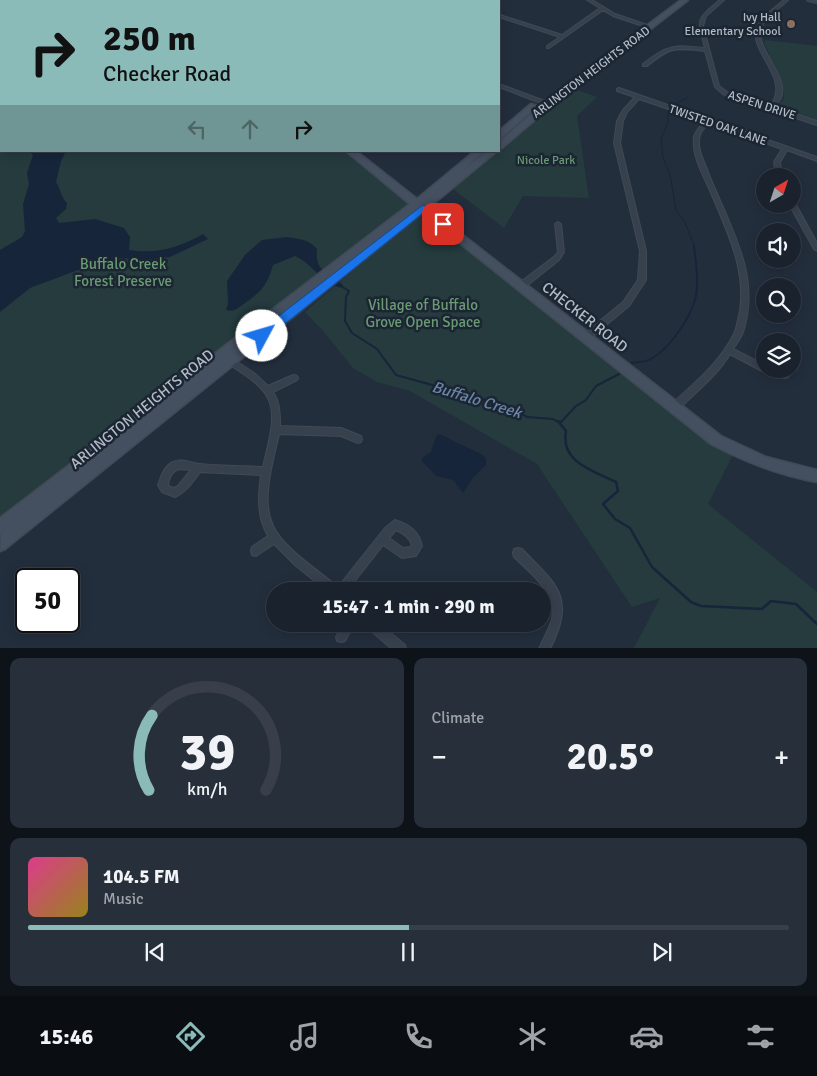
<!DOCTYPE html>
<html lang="en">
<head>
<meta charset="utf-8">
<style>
	body { margin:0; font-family:Signika,sans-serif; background:#272f3a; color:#f1f3f6; height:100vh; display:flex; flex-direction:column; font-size:19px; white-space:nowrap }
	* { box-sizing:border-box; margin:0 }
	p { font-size:16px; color:#9fa4aa }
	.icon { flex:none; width:28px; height:28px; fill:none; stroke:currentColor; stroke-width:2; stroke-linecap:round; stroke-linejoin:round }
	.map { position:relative; height:648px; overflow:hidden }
	.side { display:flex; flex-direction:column; gap:10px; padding:10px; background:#0e1319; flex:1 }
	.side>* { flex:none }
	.top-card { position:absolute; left:0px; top:0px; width:500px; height:152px; box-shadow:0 2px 12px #0003,0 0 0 1px #383f4a; background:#8bbbb9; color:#111; overflow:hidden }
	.needle { width:32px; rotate:39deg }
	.buttons { position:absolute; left:756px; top:168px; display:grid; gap:10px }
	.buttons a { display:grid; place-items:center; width:45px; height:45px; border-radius:50%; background:#1a222e; box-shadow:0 2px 12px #0003,0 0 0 1px #383f4a; font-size:25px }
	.speed { position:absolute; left:15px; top:568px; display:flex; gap:10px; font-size:25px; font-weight:700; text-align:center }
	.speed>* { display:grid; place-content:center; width:65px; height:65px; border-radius:50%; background:#1a222e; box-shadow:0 2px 12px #0003,0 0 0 1px #383f4a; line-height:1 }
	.speed .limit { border:2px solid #111; border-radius:8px; background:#fff; color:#111 }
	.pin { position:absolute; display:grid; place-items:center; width:42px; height:42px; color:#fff; margin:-21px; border-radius:10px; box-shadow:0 2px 8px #0006 }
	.me { position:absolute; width:55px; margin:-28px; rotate:51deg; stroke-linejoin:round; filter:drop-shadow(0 0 4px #0008) }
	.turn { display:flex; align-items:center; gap:18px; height:105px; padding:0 20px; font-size:22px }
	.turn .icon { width:65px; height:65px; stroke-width:2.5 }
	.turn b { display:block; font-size:35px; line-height:42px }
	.lanes { display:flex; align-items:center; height:48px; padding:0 20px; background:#0003; justify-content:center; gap:25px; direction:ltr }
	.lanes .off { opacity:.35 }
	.big { font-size:38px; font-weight:700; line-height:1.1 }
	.side .card { flex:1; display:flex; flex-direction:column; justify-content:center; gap:8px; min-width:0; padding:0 18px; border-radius:10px; background:#272f3a }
	.side .dial { align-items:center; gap:0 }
	.dial svg { height:130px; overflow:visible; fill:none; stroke:#383f4a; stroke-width:7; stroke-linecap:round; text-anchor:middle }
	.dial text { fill:#f1f3f6; stroke:none }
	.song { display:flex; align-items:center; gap:15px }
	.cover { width:60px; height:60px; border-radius:8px; background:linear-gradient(135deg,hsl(330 70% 55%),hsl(50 70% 35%)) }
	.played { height:5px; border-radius:2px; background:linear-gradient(90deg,#8bbbb9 50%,#383f4a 50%) }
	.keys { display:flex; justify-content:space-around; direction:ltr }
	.heat { display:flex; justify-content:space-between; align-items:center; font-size:28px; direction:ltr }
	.side .tiles { flex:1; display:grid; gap:10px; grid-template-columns:1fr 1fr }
	.card:last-child { grid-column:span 2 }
	.trip { position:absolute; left:266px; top:582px; width:285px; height:50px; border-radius:25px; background:#1a222e; box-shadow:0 2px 12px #0003,0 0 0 1px #383f4a; font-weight:700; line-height:50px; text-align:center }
	.tabs { display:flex; height:80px; justify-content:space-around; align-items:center; background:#0a0e12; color:#9fa4aa }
	.tabs .icon { width:35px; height:35px }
	.tabs .current { color:#8bbbb9 }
	.tabs b { font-size:22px; color:#f1f3f6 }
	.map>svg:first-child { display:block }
</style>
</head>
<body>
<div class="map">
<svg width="817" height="649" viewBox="0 0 817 649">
	<rect width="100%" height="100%" fill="#232e3d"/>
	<!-- green -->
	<g fill="#253b3e">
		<path d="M766,40L817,46V121L777,107L784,98V92L764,42Z"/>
		<path d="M0,49L1,151H346L410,203L0,521Z"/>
		<path d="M574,89L597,97L577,116L589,198L523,196L504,228L453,189Z"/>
		<path d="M417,216H426L705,438L733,455L708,504L817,592V648H634L660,598L632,607L537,464L410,391L377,382L353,368L324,332L305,312Z"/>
	</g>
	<!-- water -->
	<g fill="#16253a">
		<path d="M29,151H66L61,161L56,182C61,189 60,196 67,203L66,209L56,218L59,223L95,219L124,228L130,237L129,250C158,254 178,248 203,234L208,239L170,257L141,260L120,258L87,263L78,270L30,288L0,312V250L22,237L25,231L23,204L29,184L27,173L33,155Z"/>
		<path d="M287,237C298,239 309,239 317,249C314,276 333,271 345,288C323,287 314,264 295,256L273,265C266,289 260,292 241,306C235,310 233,312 226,310L228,304L227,281L245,255L262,240Z"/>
		<path d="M439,434L481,454L486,458V465L473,478L463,493L453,480L436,476L422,461V458L431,452L436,436Z"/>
	</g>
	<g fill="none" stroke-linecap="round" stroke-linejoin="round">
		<!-- stream-far2 -->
		<g stroke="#16253a" stroke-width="1">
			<path d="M674,105L687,98"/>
			<path d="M668,111V122L661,139L663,158L670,174L676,210L685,222L694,246"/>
		</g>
		<!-- stream-far1 -->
		<g stroke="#16253a" stroke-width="2">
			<path d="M344,288L349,291L346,297L345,321L352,333L377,349L396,375L508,406L527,417L553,419L560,423"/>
			<path d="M632,363C638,362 646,362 651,359C672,347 696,311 697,287C698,273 695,258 694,245"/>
			<path d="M561,422L576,406L586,400L596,386L619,374"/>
		</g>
		<!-- stream -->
		<path stroke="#16253a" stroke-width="2.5" d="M558,421L566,431C560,462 593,471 616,482L618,491L603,504L615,519L630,528L652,567L691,602L701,606L762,609L771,601L796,604L817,624"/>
		<defs>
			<g id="street">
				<path d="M453,0H457L458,1H454Z"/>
				<path d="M587,0H592L615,14L653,27L649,28L613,16L603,10L549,48H547V46L560,37L499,17V15H500L562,35L600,8Z"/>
				<path d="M720,0H724L706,16L703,26L719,86L727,92L770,106C793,77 745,51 758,25C764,15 775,8 784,0H788C780,8 769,14 763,24C750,46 790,74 781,98C779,101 777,104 774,107L817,121V125L723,94L715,87L705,51C675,48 671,46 647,66H643V64C668,44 675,45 705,48C697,18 696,20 720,0Z"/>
				<path d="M807,0L817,1V3L808,1Z"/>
				<rect x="0" y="5" width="1" height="3"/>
				<path d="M499,84L550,103L551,104L546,105L499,87Z"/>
				<path d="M619,88L817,157V161L787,150L780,162L782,176H776L774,162L782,149L708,123C706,126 701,131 700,135C696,148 704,161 708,172C728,224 762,274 743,332C741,338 737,343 733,349L765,365V369H775L788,373L789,375L788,377L785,378L762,371L730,354C717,376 695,392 677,411L674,412L671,411L670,408L671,405C694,383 719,364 734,334C736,330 737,325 738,320C750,274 726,229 709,188C702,173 692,155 694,137C695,132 701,126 704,121L639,99L627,112L623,121L620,143L646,251V280L629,306L589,339H583L582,337L583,335L623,302L638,280L640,251L614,143L617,121L623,110L635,97L617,91V89Z"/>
				<path d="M792,201L795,203L817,243V251L814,249L789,204H792Z"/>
				<path d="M558,222L561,224L564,252L559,260L524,288H518L517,286L518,284L555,256L558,252L555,224Z"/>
				<path d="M226,355L254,373L268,386L291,376L294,375L297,376L298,378L297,380L273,392C280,403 280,414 280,426L341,428L361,436L362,439L361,442L358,443L341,436L279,434C275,453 269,472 268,491C267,502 268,515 273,526C283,548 319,571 338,587L385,528L395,520C409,524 419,531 422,546L416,556L402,558L383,545L347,591H327L295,565L274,544L256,556L252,555L251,551L252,547L268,536C257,517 258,496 261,475L200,472C193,482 186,492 175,497L162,492L158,485C161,477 164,466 173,462C182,458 190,463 200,464C220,466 242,466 263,467C267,446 278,418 268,398C259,381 238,371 223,360L222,358L223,356ZM179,469L191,470L178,486L174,488L168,486C168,479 172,471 179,469ZM396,530C403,533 410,537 412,545L410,547L403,548L389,538Z"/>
				<path d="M518,548L522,549C557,585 576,597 550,649H539C543,639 549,630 552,619C557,593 531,573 514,557L513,553L514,549Z"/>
				<path d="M343,624H354L345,641L341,642L337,641L336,637Z"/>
				<path d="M367,624H380L405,645L406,649H392L368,628Z"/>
			</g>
			<g id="secondary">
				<path d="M45,0H53L54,1H46Z"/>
				<path d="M681,0H688L551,106L502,148H499V142L545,102Z"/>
				<path d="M531,104L538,106L502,137H499V131Z"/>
				<path d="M346,151H356L417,199L475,151H484L461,172L487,151H497L428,208L721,436L766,457L817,470V482C779,475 745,462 711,444L422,213L5,549L0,551L1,534H0V518L410,204Z"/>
			</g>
		</defs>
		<!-- street casing -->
		<use href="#street" stroke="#404956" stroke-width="2"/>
		<!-- secondary casing -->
		<use href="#secondary" stroke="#404956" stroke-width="3"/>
		<!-- street -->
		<use href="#street" fill="#37404d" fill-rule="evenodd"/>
		<!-- secondary -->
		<use href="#secondary" fill="#444f60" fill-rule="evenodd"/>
	</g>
	<!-- route -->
	<path fill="#1a73e8" stroke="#114b97" d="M423,205L446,222V226H439L423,213L266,339H258V332Z"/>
	<!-- markers -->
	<circle fill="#8d6e63" stroke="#1c2532" stroke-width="2" cx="791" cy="24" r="5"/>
	<g text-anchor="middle" stroke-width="5" stroke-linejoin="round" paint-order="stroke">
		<!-- far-poi labels -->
		<g font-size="12" fill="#b2bbc8" stroke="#1c2532" text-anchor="end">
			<text x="781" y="21">Ivy Hall<tspan x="781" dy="14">Elementary School</tspan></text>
		</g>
		<!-- far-street labels -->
		<g font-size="12" fill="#b2bbc8" stroke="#1c2532">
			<text transform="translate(591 72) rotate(-37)" y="4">ARLINGTON HEIGHTS ROAD</text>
			<text transform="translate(762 105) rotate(18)" y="4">ASPEN DRIVE</text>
			<text transform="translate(718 125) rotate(19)" y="4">TWISTED OAK LANE</text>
		</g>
		<!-- far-park labels -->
		<g font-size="12" fill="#699a74" stroke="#1c2532">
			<text x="546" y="164">Nicole Park</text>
		</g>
		<!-- park labels -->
		<g font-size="15" fill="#699a74" stroke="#1c2532">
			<text x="123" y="269">Buffalo Creek<tspan x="123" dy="17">Forest Preserve</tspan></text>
			<text x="423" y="310">Village of Buffalo<tspan x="423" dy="17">Grove Open Space</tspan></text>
		</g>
		<!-- street labels -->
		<g font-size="15" fill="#b2bbc8" stroke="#1c2532">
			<text transform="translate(585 317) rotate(38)" y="5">CHECKER ROAD</text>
			<text transform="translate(142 409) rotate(-39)" y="5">ARLINGTON HEIGHTS ROAD</text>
		</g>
		<!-- water labels -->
		<g font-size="16" font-style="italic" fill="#6a85a8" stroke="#1c2532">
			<text transform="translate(477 399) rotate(17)" y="6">Buffalo Creek</text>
		</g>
	</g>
</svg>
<div class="buttons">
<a><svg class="needle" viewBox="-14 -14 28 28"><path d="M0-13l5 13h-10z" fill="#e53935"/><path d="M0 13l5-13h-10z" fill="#9fa4aa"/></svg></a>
<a><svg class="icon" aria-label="sound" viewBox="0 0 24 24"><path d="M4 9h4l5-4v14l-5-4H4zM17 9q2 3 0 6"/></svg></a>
<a><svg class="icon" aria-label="search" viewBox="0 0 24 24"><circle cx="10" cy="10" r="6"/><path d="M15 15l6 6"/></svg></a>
<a><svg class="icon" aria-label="layers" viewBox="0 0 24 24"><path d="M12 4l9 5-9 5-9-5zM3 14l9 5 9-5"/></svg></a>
</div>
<div class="speed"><div class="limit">50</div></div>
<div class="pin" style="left:443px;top:224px;background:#d93025"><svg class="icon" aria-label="arrive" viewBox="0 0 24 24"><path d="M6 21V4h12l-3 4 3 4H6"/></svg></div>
<svg class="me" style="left:262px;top:336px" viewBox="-20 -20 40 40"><circle r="19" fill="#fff"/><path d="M0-13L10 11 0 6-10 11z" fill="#1a73e8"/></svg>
<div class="trip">15:47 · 1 min · 290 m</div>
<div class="top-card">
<div class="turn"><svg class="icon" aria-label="right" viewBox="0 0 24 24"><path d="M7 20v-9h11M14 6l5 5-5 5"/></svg><div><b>250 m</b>Checker Road</div></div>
<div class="lanes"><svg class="icon off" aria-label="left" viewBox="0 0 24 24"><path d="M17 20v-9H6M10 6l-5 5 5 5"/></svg><svg class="icon off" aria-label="ahead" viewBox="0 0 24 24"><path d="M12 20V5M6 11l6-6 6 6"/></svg><svg class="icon" aria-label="right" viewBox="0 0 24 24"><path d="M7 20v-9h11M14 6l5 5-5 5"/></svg></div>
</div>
</div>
<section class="side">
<div class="tiles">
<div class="card dial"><svg viewBox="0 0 100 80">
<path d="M14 69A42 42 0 1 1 86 69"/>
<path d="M14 69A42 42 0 0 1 16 23" stroke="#8bbbb9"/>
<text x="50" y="56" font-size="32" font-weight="700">39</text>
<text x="50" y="72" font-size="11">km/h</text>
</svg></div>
<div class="card"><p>Climate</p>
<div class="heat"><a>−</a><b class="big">20.5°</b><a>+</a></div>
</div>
<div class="card">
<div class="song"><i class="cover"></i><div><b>104.5 FM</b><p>Music</p></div></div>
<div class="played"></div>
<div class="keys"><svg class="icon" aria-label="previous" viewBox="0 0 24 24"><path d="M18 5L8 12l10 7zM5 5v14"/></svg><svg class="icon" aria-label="pause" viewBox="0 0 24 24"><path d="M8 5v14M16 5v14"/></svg><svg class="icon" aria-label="next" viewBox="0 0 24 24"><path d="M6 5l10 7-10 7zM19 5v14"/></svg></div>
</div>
</div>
</section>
<nav class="tabs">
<b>15:46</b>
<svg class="icon current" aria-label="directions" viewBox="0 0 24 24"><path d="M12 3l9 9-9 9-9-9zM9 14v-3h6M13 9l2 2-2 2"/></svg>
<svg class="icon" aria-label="music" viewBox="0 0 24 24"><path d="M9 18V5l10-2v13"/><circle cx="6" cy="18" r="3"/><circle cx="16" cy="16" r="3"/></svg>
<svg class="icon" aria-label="phone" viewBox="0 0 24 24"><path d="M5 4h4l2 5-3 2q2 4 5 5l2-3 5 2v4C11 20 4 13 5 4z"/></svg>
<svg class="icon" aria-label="climate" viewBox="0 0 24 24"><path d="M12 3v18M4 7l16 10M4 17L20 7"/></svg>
<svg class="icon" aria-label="car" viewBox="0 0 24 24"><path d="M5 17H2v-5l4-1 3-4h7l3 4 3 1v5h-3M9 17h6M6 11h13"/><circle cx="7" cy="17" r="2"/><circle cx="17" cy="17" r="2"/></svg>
<svg class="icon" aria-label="filters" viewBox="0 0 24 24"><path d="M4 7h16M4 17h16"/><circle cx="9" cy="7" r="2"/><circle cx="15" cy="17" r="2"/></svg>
</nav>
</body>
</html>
